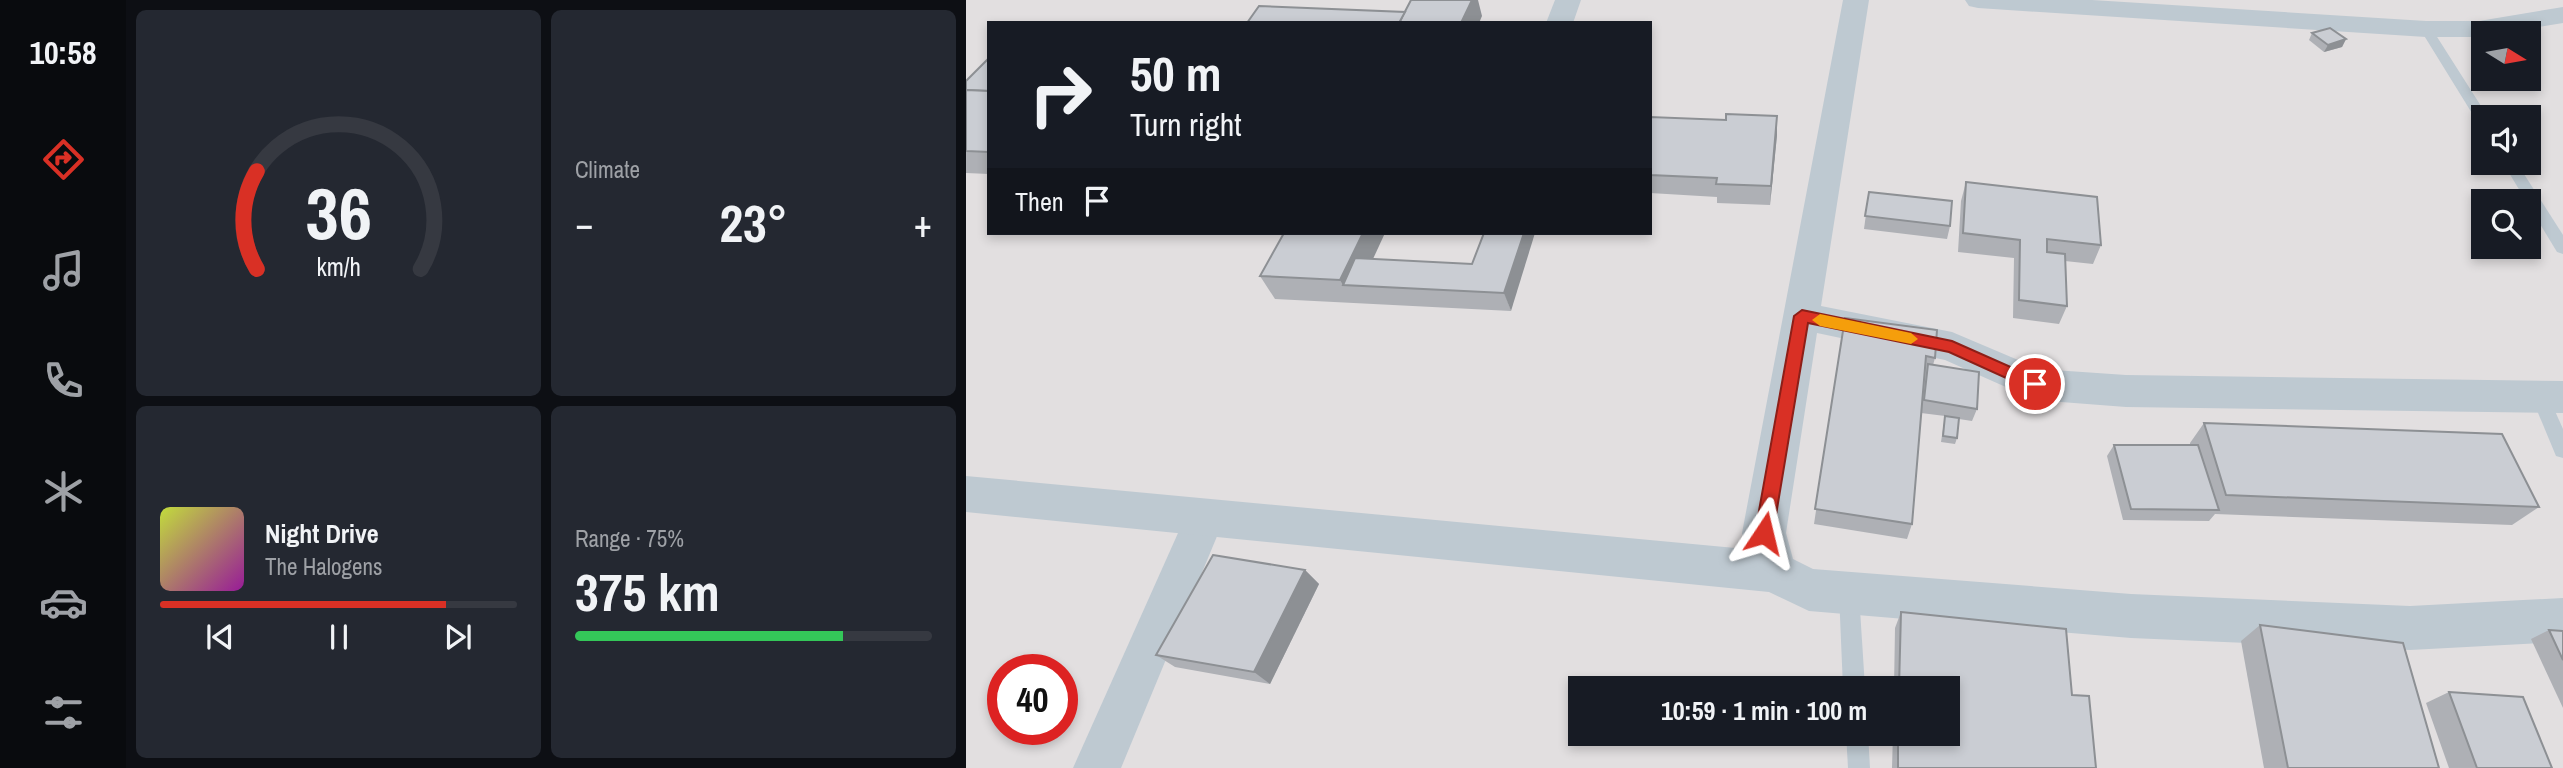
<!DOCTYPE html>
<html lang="en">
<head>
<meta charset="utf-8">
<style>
	body { margin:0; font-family:"Archivo Narrow",sans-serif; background:#242831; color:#f1f3f6; height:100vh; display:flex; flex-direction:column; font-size:26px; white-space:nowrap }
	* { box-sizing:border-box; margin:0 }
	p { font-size:23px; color:#9ea1a6 }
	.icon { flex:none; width:38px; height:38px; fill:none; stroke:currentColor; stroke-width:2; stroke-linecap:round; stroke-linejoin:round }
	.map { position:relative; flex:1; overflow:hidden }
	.drawer { display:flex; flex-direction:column; gap:10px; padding:10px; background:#0d0f14; width:840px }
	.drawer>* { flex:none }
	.banner { position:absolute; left:21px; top:21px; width:665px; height:214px; border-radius:0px; box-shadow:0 4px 10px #0003; background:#171b24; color:#f1f3f6; overflow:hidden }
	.needle { width:46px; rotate:101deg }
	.tools { position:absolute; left:1505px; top:21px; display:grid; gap:14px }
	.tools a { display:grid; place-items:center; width:70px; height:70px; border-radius:0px; background:#171b24; box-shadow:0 4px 10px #0003; font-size:35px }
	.speed { position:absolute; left:21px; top:654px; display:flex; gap:14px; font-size:35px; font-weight:700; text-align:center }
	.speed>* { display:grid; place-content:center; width:91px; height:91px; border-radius:50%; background:#171b24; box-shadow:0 4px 10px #0003; line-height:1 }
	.speed .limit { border:10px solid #d22; background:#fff; color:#111 }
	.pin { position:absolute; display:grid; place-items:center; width:60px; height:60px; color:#fff; margin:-30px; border:4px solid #fff; border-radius:50%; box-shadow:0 2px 7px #0007 }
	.me { position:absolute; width:77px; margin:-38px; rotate:10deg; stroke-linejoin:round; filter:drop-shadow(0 0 5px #0008) }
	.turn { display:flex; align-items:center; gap:24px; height:147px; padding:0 28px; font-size:32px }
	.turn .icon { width:91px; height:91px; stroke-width:2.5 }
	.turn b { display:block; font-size:49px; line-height:60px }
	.then { display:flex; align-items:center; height:66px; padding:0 28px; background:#0003; gap:14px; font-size:26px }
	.big { font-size:52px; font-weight:700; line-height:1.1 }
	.drawer .widget { flex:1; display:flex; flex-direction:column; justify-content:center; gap:10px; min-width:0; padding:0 24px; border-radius:10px; background:#242831 }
	.drawer .dial { align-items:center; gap:0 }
	.dial svg { height:182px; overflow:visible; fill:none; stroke:#363941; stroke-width:7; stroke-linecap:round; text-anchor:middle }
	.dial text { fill:#f1f3f6; stroke:none }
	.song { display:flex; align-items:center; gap:21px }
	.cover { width:84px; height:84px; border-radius:10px; background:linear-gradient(135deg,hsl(70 70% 55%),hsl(300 70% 35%)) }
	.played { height:7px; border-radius:4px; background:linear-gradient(90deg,#d93025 80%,#363941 80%) }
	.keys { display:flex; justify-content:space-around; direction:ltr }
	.heat { display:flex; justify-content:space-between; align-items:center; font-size:38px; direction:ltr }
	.charge { height:10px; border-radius:5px; background:linear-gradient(90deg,#34c759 75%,#363941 0) }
	.drawer .tiles { flex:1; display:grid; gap:10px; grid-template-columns:repeat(2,1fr) }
	.trip { position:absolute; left:602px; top:676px; width:392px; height:70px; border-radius:0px; background:#171b24; box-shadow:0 4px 10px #0003; font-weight:700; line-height:70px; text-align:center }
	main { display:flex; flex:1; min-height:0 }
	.tab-bar { display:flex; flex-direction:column; width:126px; justify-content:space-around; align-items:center; background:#090b0e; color:#9ea1a6 }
	.tab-bar .icon { width:49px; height:49px }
	.tab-bar .on { color:#d93025 }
	.tab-bar b { font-size:32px; color:#f1f3f6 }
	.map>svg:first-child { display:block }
</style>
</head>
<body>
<main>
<nav class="tab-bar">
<b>10:58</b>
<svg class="icon on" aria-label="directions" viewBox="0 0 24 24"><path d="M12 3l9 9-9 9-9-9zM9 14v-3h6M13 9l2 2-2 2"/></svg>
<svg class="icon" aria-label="music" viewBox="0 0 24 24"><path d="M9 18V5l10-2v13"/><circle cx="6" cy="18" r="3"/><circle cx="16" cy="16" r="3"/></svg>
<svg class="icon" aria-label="phone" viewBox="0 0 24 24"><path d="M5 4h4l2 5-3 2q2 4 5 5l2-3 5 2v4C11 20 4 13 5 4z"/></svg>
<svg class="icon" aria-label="climate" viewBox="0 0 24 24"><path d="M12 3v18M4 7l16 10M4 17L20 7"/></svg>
<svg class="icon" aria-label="car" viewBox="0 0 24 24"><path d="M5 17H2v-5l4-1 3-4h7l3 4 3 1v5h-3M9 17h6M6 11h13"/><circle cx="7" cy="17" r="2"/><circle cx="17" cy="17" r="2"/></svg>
<svg class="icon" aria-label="filters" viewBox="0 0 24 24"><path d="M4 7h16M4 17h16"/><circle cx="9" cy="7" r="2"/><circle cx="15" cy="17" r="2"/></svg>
</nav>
<section class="drawer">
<div class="tiles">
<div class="widget dial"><svg viewBox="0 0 100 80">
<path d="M14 69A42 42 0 1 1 86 69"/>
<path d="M14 69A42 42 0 0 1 14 26" stroke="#d93025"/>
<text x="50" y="56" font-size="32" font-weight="700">36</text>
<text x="50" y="72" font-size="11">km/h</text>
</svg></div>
<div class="widget"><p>Climate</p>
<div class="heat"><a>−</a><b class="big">23°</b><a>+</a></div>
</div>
<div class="widget">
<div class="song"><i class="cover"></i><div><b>Night Drive</b><p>The Halogens</p></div></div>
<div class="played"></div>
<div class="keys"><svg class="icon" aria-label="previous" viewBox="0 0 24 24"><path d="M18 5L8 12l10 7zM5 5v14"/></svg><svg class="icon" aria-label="pause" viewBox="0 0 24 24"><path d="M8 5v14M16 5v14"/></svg><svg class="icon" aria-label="next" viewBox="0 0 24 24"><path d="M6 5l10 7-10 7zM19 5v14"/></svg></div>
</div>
<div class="widget"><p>Range · 75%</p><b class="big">375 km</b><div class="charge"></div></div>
</div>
</section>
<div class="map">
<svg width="1597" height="768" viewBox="0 0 1597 768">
	<rect width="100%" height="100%" fill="#f1eeee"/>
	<!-- education -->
	<path fill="#e2dfe0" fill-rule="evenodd" d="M0,0H1597V768H0ZM23,23H684V233H23ZM1517,33H1563V79H1517ZM1517,117H1563V163H1517ZM1517,201H1563V247H1517ZM37,670H96V730H37ZM614,688H982V733H614Z"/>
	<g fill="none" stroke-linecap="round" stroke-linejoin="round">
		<!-- service -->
		<g fill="#bec9d1" fill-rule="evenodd">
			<path d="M1460,25L1466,29L1522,117H1517V124L1512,123L1454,29Z"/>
			<path d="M1537,163H1551L1597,235V254L1591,252Z"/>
			<path d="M1574,389L1580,391L1597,429V458L1590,456L1565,396L1568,391Z"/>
			<path d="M883,583L890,586L893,593L899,688H877L873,593L876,586Z"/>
			<path d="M880,733H902L904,768H882Z"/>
		</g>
		<!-- minor -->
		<path fill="#bec9d1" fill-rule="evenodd" d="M239,499L253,504L259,517L155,768H107L225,504Z"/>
		<!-- tertiary -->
		<g fill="#bec9d1" fill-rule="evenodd">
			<path d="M589,0H615L607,23H580Z"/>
			<path d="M877,0H903L855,306L986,332L1073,369L1160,375L1597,381V413L1160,407L1069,400L979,360L851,333L820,533L827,559L847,569L1165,594L1444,606L1597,598V642L1444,650L1165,638L843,611L803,592L0,512V476L780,549L776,533Z"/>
			<path d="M999,0H1126L1460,21H1513L1597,7V23L1537,33H1517V36L1513,37H1460L1012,8L1003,6Z"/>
		</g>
	</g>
	<!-- wall -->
	<g fill="#aeb0b5">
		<path d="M1346,33L1380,39L1376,47L1358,52L1343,40Z"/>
		<path d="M23,58V174L0,173V81Z"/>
		<path d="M811,116V135L804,205L751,203V197L684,193V117L760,120Z"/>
		<path d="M1000,182L1135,245L1127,264L1099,261L1101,306L1093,324L1047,318L1048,258L992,252L995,201Z"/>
		<path d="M903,192L984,226L981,239L898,229Z"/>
		<path d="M518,233L545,311L309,299L294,276L407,259L506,264Z"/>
		<path d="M879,318L969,358L967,365L1011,409L1006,421L993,419L991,438L989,444L975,442L979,416L955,413L946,524L941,539L848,524Z"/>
		<path d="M1238,423L1573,507L1546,525L1249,514L1243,521L1157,520L1141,456L1148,445H1224V443Z"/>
		<path d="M339,570L353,584L304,684L209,667L190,655Z"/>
		<path d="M935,612L1106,695L1130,768H926L927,733H982V688H928L929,628Z"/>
		<path d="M1294,625L1473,768H1298L1275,641Z"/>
		<path d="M1583,630L1597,631V708L1565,639Z"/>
		<path d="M1483,692L1586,768H1483L1460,703Z"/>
	</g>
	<!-- shaded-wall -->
	<g fill="#8d9094">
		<path d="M506,0H512L516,16L513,23H495Z"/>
		<path d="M1380,39L1376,47L1358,52L1362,45Z"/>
		<path d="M811,116V135L804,205L805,186Z"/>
		<path d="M397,233H419L395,285H377L374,280Z"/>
		<path d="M558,233H569L545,311L538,293Z"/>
		<path d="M339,570L353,584L304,684L288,672Z"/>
	</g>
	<!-- building -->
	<g fill="#cacdd3" stroke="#8d9094" stroke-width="2">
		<path d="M445,0H506L495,23H433Z"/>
		<path d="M293,6L439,12L433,23H281Z"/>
		<path d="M1364,28L1380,39L1362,45L1346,33Z"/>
		<path d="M23,58V91L0,90V81Z"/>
		<path d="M0,90L23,91V152L0,151Z"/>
		<path d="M760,114L811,116L805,186L750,184L751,178L684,175V117L760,120Z"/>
		<path d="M1000,182L1131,197L1135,245L1081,239V252L1099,254L1101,306L1053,300L1054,240L997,233Z"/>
		<path d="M903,192L986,201L984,226L899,216Z"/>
		<path d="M318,233H397L374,280L294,276Z"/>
		<path d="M518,233H558L538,293L377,285L389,258L506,264Z"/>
		<path d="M879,318L971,330L969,358L960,356L946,524L849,509Z"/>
		<path d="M962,364L1013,372L1011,409L958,400Z"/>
		<path d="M979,416L993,418L991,438L977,436Z"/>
		<path d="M1238,423L1536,434L1573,507L1260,495Z"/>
		<path d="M1148,445H1232L1253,510L1165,509Z"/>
		<path d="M247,555L339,570L288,672L190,655Z"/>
		<path d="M935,612L1100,629L1106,695L1123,696L1130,768H932V733H982V688H933Z"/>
		<path d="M1294,625L1437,643L1473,768H1322Z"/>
		<path d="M1583,630L1597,631V660Z"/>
		<path d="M1483,692L1557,697L1586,768H1511Z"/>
	</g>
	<!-- route -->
	<path fill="#d93025" stroke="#8d1f18" stroke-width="2" d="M836,310L986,341L1074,380L1077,384L1069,391L983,352L842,323L807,533L804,539L798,542L792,539L789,533L828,316Z"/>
	<!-- slow -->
	<path fill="#f59e0b" d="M854,314L945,333L952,339L945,344L854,326L846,320Z"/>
</svg>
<div class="tools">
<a><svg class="needle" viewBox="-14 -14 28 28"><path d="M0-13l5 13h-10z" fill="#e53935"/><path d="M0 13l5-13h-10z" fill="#9ea1a6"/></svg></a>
<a><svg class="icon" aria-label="sound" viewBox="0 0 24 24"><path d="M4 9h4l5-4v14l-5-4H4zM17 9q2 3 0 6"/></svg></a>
<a><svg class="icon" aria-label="search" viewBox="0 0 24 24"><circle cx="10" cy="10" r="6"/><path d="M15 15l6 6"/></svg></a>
</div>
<div class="speed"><div class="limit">40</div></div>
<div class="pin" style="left:1069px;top:384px;background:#d93025"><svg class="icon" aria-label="arrive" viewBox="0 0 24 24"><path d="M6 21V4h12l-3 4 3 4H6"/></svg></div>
<svg class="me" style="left:798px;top:533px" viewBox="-20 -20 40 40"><path d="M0-17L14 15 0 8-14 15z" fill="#d93025" stroke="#fff" stroke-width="4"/></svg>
<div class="trip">10:59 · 1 min · 100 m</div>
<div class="banner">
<div class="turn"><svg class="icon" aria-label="right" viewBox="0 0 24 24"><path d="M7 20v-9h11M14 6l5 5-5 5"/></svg><div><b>50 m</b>Turn right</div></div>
<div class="then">Then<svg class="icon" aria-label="arrive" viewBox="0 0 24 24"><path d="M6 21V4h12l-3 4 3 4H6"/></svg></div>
</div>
</div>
</main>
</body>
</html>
